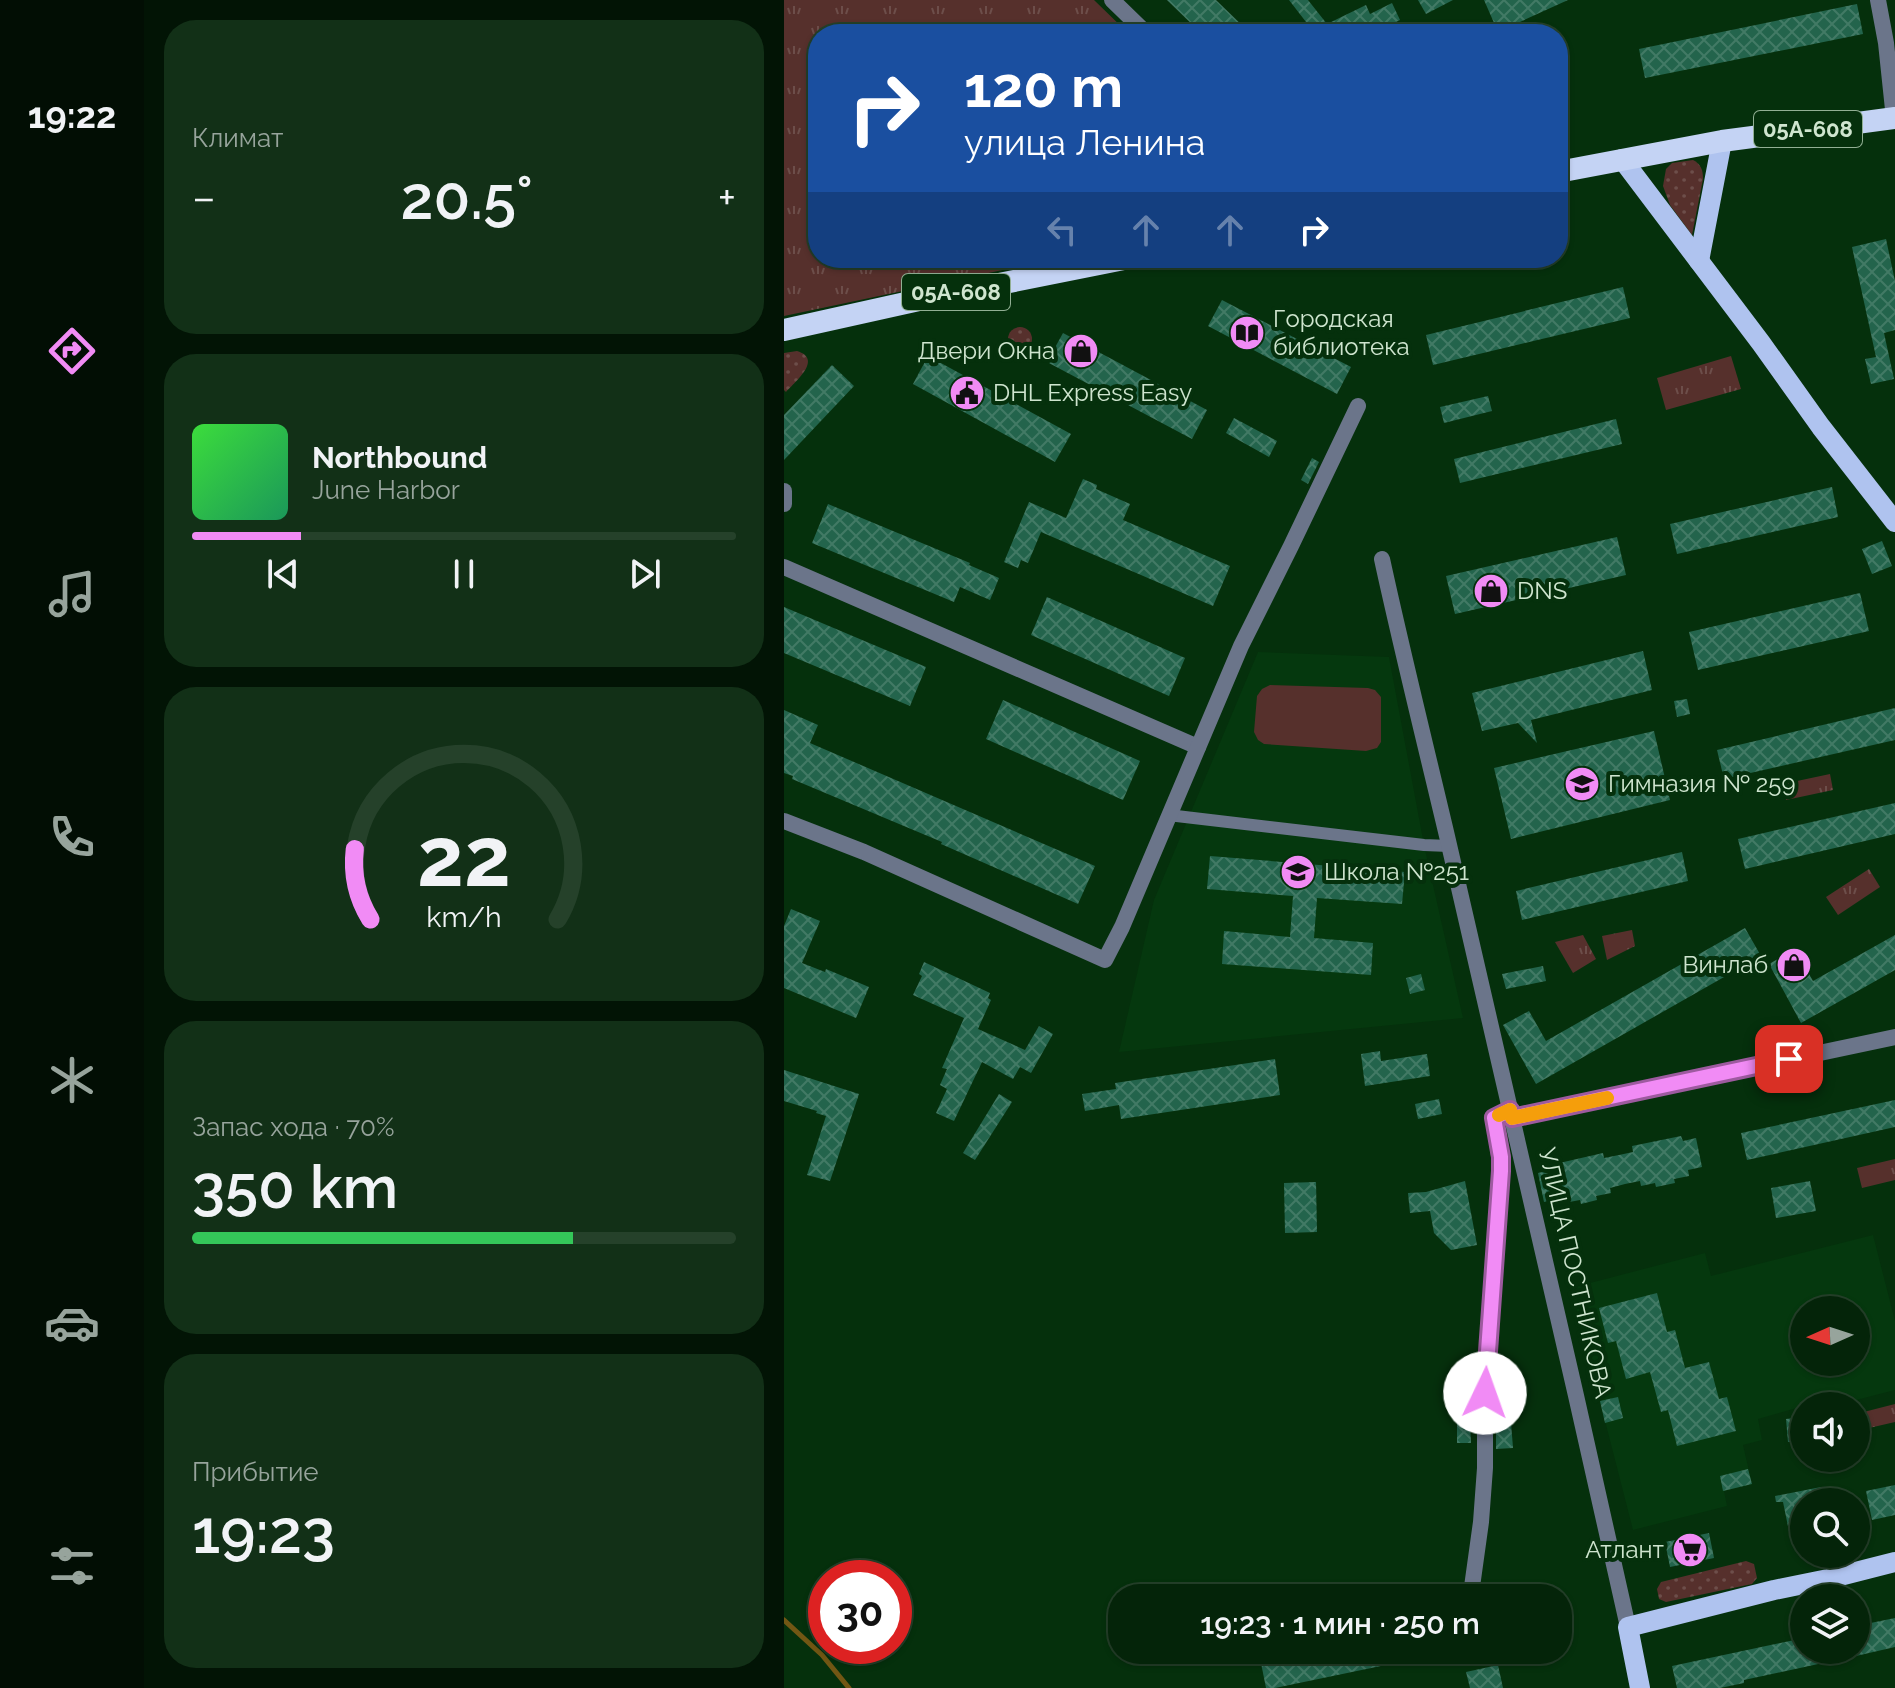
<!DOCTYPE html>
<html lang="ru">
<head>
<meta charset="utf-8">
<style>
	body { margin:0; font-family:Raleway,sans-serif; background:#123017; color:#f1f3f6; height:100vh; display:flex; flex-direction:column; font-size:30px; white-space:nowrap }
	* { box-sizing:border-box; margin:0 }
	p { font-size:26px; color:#97a49c }
	.icon { flex:none; width:44px; height:44px; fill:none; stroke:currentColor; stroke-width:2; stroke-linecap:round; stroke-linejoin:round }
	.map { position:relative; flex:1; overflow:hidden }
	.sheet { display:flex; flex-direction:column; gap:20px; padding:20px; background:#021405; width:640px }
	.sheet>* { flex:none }
	.guide { position:absolute; left:24px; top:24px; width:760px; height:244px; border-radius:32px; box-shadow:0 2px 6px #0004,0 0 0 2px #25412a; background:#1a4fa0; color:#fff; overflow:hidden }
	.needle { width:52px; rotate:267deg }
	.controls { position:absolute; left:1006px; top:1296px; display:grid; gap:16px }
	.controls a { display:grid; place-items:center; width:80px; height:80px; border-radius:50%; background:#042409; box-shadow:0 2px 6px #0004,0 0 0 2px #25412a; font-size:40px }
	.speed { position:absolute; left:24px; top:1560px; display:flex; gap:16px; font-size:40px; font-weight:700; text-align:center }
	.speed>* { display:grid; place-content:center; width:104px; height:104px; border-radius:50%; background:#042409; box-shadow:0 2px 6px #0004,0 0 0 2px #25412a; line-height:1 }
	.speed .limit { border:12px solid #d22; background:#fff; color:#111 }
	.pin { position:absolute; display:grid; place-items:center; width:68px; height:68px; color:#fff; margin:-34px; border-radius:16px; box-shadow:0 4px 12px #0006 }
	.me { position:absolute; width:88px; margin:-44px; rotate:3deg; stroke-linejoin:round; filter:drop-shadow(0 0 6px #0008) }
	.turn { display:flex; align-items:center; gap:28px; height:168px; padding:0 24px; font-size:36px }
	.turn .icon { width:104px; height:104px; stroke-width:2.5 }
	.turn b { display:block; font-size:56px; line-height:68px }
	.lanes { display:flex; align-items:center; height:76px; padding:0 24px; background:#0003; justify-content:center; gap:40px; direction:ltr }
	.lanes .off { opacity:.35 }
	.big { font-size:60px; font-weight:600; line-height:1.1 }
	.sheet .tile { flex:1; display:flex; flex-direction:column; justify-content:center; gap:12px; min-width:0; padding:0 28px; border-radius:32px; background:#123017 }
	.sheet .dial { align-items:center; gap:0 }
	.dial svg { height:208px; overflow:visible; fill:none; stroke:#25412a; stroke-width:7; stroke-linecap:round; text-anchor:middle }
	.dial text { fill:#f1f3f6; stroke:none }
	.song { display:flex; align-items:center; gap:24px }
	.cover { width:96px; height:96px; border-radius:12px; background:linear-gradient(135deg,hsl(120 70% 55%),hsl(150 70% 35%)) }
	.played { height:8px; border-radius:4px; background:linear-gradient(90deg,#f18bf5 20%,#25412a 20%) }
	.keys { display:flex; justify-content:space-around; direction:ltr }
	.heat { display:flex; justify-content:space-between; align-items:center; font-size:44px; direction:ltr }
	.charge { height:12px; border-radius:6px; background:linear-gradient(90deg,#34c759 70%,#25412a 0) }
	.trip { position:absolute; left:324px; top:1584px; width:464px; height:80px; border-radius:32px; background:#042409; box-shadow:0 2px 6px #0004,0 0 0 2px #25412a; font-weight:600; line-height:80px; text-align:center }
	main { display:flex; flex:1; min-height:0 }
	.menu { display:flex; flex-direction:column; width:144px; justify-content:space-around; align-items:center; background:#020e04; color:#97a49c }
	.menu .icon { width:56px; height:56px }
	.menu .active { color:#f18bf5 }
	.menu b { font-size:36px; color:#f1f3f6 }
	.map>svg:first-child { display:block }
</style>
</head>
<body>
<main>
<nav class="menu">
<b>19:22</b>
<svg class="icon active" aria-label="directions" viewBox="0 0 24 24"><path d="M12 3l9 9-9 9-9-9zM9 14v-3h6M13 9l2 2-2 2"/></svg>
<svg class="icon" aria-label="music" viewBox="0 0 24 24"><path d="M9 18V5l10-2v13"/><circle cx="6" cy="18" r="3"/><circle cx="16" cy="16" r="3"/></svg>
<svg class="icon" aria-label="phone" viewBox="0 0 24 24"><path d="M5 4h4l2 5-3 2q2 4 5 5l2-3 5 2v4C11 20 4 13 5 4z"/></svg>
<svg class="icon" aria-label="climate" viewBox="0 0 24 24"><path d="M12 3v18M4 7l16 10M4 17L20 7"/></svg>
<svg class="icon" aria-label="car" viewBox="0 0 24 24"><path d="M5 17H2v-5l4-1 3-4h7l3 4 3 1v5h-3M9 17h6M6 11h13"/><circle cx="7" cy="17" r="2"/><circle cx="17" cy="17" r="2"/></svg>
<svg class="icon" aria-label="filters" viewBox="0 0 24 24"><path d="M4 7h16M4 17h16"/><circle cx="9" cy="7" r="2"/><circle cx="15" cy="17" r="2"/></svg>
</nav>
<section class="sheet">
<div class="tile"><p>Климат</p>
<div class="heat"><a>−</a><b class="big">20.5°</b><a>+</a></div>
</div>
<div class="tile">
<div class="song"><i class="cover"></i><div><b>Northbound</b><p>June Harbor</p></div></div>
<div class="played"></div>
<div class="keys"><svg class="icon" aria-label="previous" viewBox="0 0 24 24"><path d="M18 5L8 12l10 7zM5 5v14"/></svg><svg class="icon" aria-label="pause" viewBox="0 0 24 24"><path d="M8 5v14M16 5v14"/></svg><svg class="icon" aria-label="next" viewBox="0 0 24 24"><path d="M6 5l10 7-10 7zM19 5v14"/></svg></div>
</div>
<div class="tile dial"><svg viewBox="0 0 100 80">
<path d="M14 69A42 42 0 1 1 86 69"/>
<path d="M14 69A42 42 0 0 1 8 42" stroke="#f18bf5"/>
<text x="50" y="56" font-size="32" font-weight="700">22</text>
<text x="50" y="72" font-size="11">km/h</text>
</svg></div>
<div class="tile"><p>Запас хода · 70%</p><b class="big">350 km</b><div class="charge"></div></div>
<div class="tile"><p>Прибытие</p><b class="big">19:23</b></div>
</section>
<div class="map">
<svg width="1111" height="1688" viewBox="0 0 1111 1688">
	<defs>
		<pattern id="grass-dots" width="8" height="8" patternUnits="userSpaceOnUse" patternTransform="scale(2)"><rect width="8" height="8" fill="#56302c"/><path d="M2 2h.1M6 6h.1" fill="none" stroke="#6d4e4a" stroke-width="1.8" stroke-linecap="round"/></pattern>
		<pattern id="park-tufts" width="24" height="20" patternUnits="userSpaceOnUse" patternTransform="scale(2)"><rect width="24" height="20" fill="#56302c"/><path d="M3 7l-1-3M5 7V3M7 7l1-3M15 17l-1-3M17 17v-4M19 17l1-3" fill="none" stroke="#6d4e4a"/></pattern>
		<pattern id="building-cross-hatch" width="8" height="8" patternUnits="userSpaceOnUse" patternTransform="scale(2)"><rect width="8" height="8" fill="#23644c"/><path d="M0 0l8 8M0 8l8-8" fill="none" stroke="#427a65"/></pattern>
	</defs>
	<rect width="100%" height="100%" fill="#05300c"/>
	<!-- built -->
	<g fill="#05380e" fill-rule="evenodd">
		<path d="M474,652L605,657L640,845L679,1018L335,1052L370,900Z"/>
		<path d="M1089,1235L1111,1321V1390L1049,1406H1032L1031,1404L1020,1406L974,1419L978,1440L959,1445L968,1484L940,1491L943,1506L849,1530L787,1288L921,1253L927,1276ZM1020,1310H1072V1362H1020Z"/>
	</g>
	<!-- grass -->
	<g fill="url(#grass-dots)">
		<path d="M909,160C917,164 919,170 919,179L908,235L886,205L879,186L882,169L888,163Z"/>
		<circle cx="236" cy="339" r="12"/>
		<path d="M13,351C39,359 12,381 2,392L0,390V353Z"/>
		<path d="M962,1561L970,1564L973,1578L968,1584L882,1602L875,1599L873,1589L877,1582Z"/>
	</g>
	<!-- park -->
	<g fill="url(#park-tufts)">
		<path d="M0,0H310L345,34H34V258H276L0,316Z"/>
		<path d="M947,356L957,389L882,410L873,378Z"/>
		<path d="M1046,774L1049,790L1002,800L999,784Z"/>
		<path d="M1085,869L1096,887L1054,915L1042,897Z"/>
		<path d="M848,930L851,946L823,960L818,936Z"/>
		<path d="M799,935L812,959L789,973L771,942Z"/>
		<path d="M1111,1159V1180L1078,1188L1073,1168Z"/>
		<path d="M1111,1404V1422L1072,1431V1414Z"/>
	</g>
	<!-- pitch -->
	<path fill="#56302c" d="M486,685L584,688L591,690L597,697V742L593,748L582,751L480,744L474,740L470,732L473,696L478,689Z"/>
	<g fill="none" stroke-linecap="round" stroke-linejoin="round">
		<!-- stream -->
		<path stroke="#725714" stroke-width="5" d="M0,1620L38,1655L65,1688"/>
	</g>
	<!-- building -->
	<g fill="url(#building-cross-hatch)">
		<path d="M383,0H432L467,34H418Z"/>
		<path d="M505,0H524L543,24L582,5L586,14L608,3L616,20L587,34H523L529,31Z"/>
		<path d="M634,0H669L642,14Z"/>
		<path d="M700,0H784L714,32Z"/>
		<path d="M1073,4L1079,34L861,78L855,49Z"/>
		<path d="M1102,239L1111,281V330L1100,333L1110,379L1087,384L1081,359L1092,357L1068,247Z"/>
		<path d="M839,287L846,318L649,365L642,335Z"/>
		<path d="M438,300L567,367L553,394L424,326Z"/>
		<path d="M279,333L423,410L408,439L263,362Z"/>
		<path d="M144,356L287,434L271,462L129,384Z"/>
		<path d="M48,365L70,386L0,460V415Z"/>
		<path d="M704,396L708,411L660,423L656,407Z"/>
		<path d="M450,418L493,441L485,457L442,433Z"/>
		<path d="M832,419L838,444L676,483L670,459Z"/>
		<path d="M528,458L535,462L524,484L517,480Z"/>
		<path d="M299,479L313,485L312,489L346,504L339,520L446,566L429,606L257,532L244,563L237,560L234,568L220,562L245,502L282,518Z"/>
		<path d="M1048,487L1054,517L893,554L886,524Z"/>
		<path d="M44,504L186,563L185,565L215,578L206,600L176,587L170,602L28,543Z"/>
		<path d="M833,537L842,575L671,614L662,576Z"/>
		<path d="M1098,541L1108,566L1088,574L1078,549Z"/>
		<path d="M1076,593L1085,631L914,670L905,632Z"/>
		<path d="M263,597L401,658L385,696L247,635Z"/>
		<path d="M0,607L142,667L126,706L0,653Z"/>
		<path d="M859,651L868,690L747,720L753,743L734,723L698,731L688,693Z"/>
		<path d="M903,699L906,714L893,717L890,701Z"/>
		<path d="M219,700L356,761L339,800L202,739Z"/>
		<path d="M1111,708V740L940,779L933,750Z"/>
		<path d="M0,710L34,725L26,743L311,866L294,904L157,844L158,842L8,779L9,776L0,773Z"/>
		<path d="M870,731L886,800L727,839L710,768Z"/>
		<path d="M1111,803V834L961,869L954,839Z"/>
		<path d="M898,852L904,881L738,920L732,891Z"/>
		<path d="M426,856L621,872L618,904L533,898L530,938L589,943L587,975L438,964L440,931L506,937L509,896L423,889Z"/>
		<path d="M7,909L36,921L18,963L41,972L42,969L85,987L72,1018L0,988V926Z"/>
		<path d="M961,928L977,956L752,1084L719,1025L745,1011L762,1041Z"/>
		<path d="M1111,935V970L1017,1023L985,964L1011,949L1029,981Z"/>
		<path d="M140,962L206,993L204,998L207,1000L194,1029L241,1050L255,1026L269,1034L247,1073L236,1067L229,1079L198,1062L170,1121L152,1113L163,1089L156,1085L163,1069L158,1068L180,1018L129,995L138,976L135,974Z"/>
		<path d="M759,966L762,981L722,989L718,974Z"/>
		<path d="M637,974L641,990L626,994L622,978Z"/>
		<path d="M596,1051L597,1061L643,1054L646,1076L581,1086L577,1054Z"/>
		<path d="M491,1059L496,1095L337,1119L335,1105L301,1111L298,1094L332,1089L331,1083Z"/>
		<path d="M0,1070L75,1094L46,1181L23,1175L42,1116L32,1113L33,1111L0,1101Z"/>
		<path d="M215,1094L228,1102L191,1160L179,1153Z"/>
		<path d="M655,1099L658,1114L634,1119L631,1104Z"/>
		<path d="M1111,1100V1127L963,1160L957,1133Z"/>
		<path d="M897,1136L899,1141L912,1138L918,1167L904,1170L905,1176L890,1179L891,1183L872,1187L871,1183L857,1186L856,1181L841,1184L826,1188L827,1193L812,1196L813,1200L797,1204L796,1200L780,1203L778,1198L760,1202L754,1173L772,1169L771,1164L819,1153L820,1158L835,1155L849,1152L848,1146Z"/>
		<path d="M681,1181L693,1245L667,1250L650,1233L646,1211L626,1213L624,1193L642,1192Z"/>
		<path d="M1026,1181L1032,1211L992,1218L987,1188Z"/>
		<path d="M532,1182L533,1232L501,1233L500,1183Z"/>
		<path d="M873,1293L883,1332L891,1330L901,1368L925,1362L935,1399L943,1397L952,1431L893,1446L884,1410L877,1412L866,1372L842,1379L832,1341L824,1343L815,1308Z"/>
		<path d="M724,1384L729,1448L712,1449V1385Z"/>
		<path d="M834,1397L839,1418L821,1423L816,1401Z"/>
		<path d="M1017,1417L1020,1441L1004,1442L1002,1419Z"/>
		<path d="M673,1420H686L687,1443H673Z"/>
		<path d="M964,1469L968,1484L939,1491L936,1476Z"/>
		<path d="M1111,1485V1515L1088,1520L1082,1491Z"/>
		<path d="M1037,1487L1040,1502H1020V1538L1007,1541L999,1502H992L991,1496Z"/>
		<path d="M925,1533L930,1558L886,1567L881,1542Z"/>
		<path d="M1111,1618V1647L1072,1656V1626Z"/>
		<path d="M1020,1638V1650H1071V1656L960,1680V1683L936,1688H893L888,1666Z"/>
		<path d="M538,1650H645V1656L491,1688H482L477,1663Z"/>
		<path d="M714,1665L719,1688H686L682,1672Z"/>
	</g>
	<g fill="none" stroke-linecap="round" stroke-linejoin="round">
		<!-- pedestrian -->
		<path stroke="#6b758a" stroke-width="12" d="M384,815L640,845L665,846"/>
		<!-- minor -->
		<g stroke="#6b758a" stroke-width="16">
			<path d="M1094,0L1102,43L1110,119"/>
			<path d="M0,491V504"/>
			<path d="M598,559C618,651 641,743 663,836C725,1099 785,1363 844,1627"/>
			<path d="M0,567L414,747"/>
			<path d="M0,821L80,852L321,960L338,927L457,646L507,546L574,406"/>
			<path d="M728,1118L1111,1037"/>
			<path d="M687,1594L697,1522L701,1468V1378L717,1171L710,1118L726,1110"/>
		</g>
		<!-- tertiary -->
		<path stroke="#6b758a" stroke-width="16" d="M328,0L363,34"/>
		<!-- primary -->
		<g stroke="#afc3ef" stroke-width="20">
			<path d="M838,159L977,343L1037,427L1111,522"/>
			<path d="M915,261L938,141"/>
			<path d="M856,1688L844,1627L990,1590L1044,1579L1111,1562"/>
		</g>
		<!-- trunk -->
		<g stroke="#c4d3f4" stroke-width="22">
			<path d="M774,172L938,141L1111,118"/>
			<path d="M0,330L135,300L345,258"/>
		</g>
	</g>
	<g fill="none" stroke-linecap="round" stroke-linejoin="round">
		<defs>
			<path id="route" d="M701,1393L717,1171V1157L710,1118L726,1110L728,1118L1005,1059"/>
		</defs>
		<!-- route casing -->
		<use href="#route" stroke="#9d5a9f" stroke-width="20"/>
		<!-- route -->
		<use href="#route" stroke="#f18bf5" stroke-width="14"/>
		<!-- slow -->
		<path stroke="#f59e0b" stroke-width="14" d="M715,1115L726,1110L728,1118L823,1098"/>
	</g>
	<!-- icons -->
	<defs>
		<symbol id="library-disc" viewBox="-11 -11 22 22"><circle r="9.5" fill="#f18bf5" stroke="#05300c"/><path d="M-6-4Q-3-5.5-.7-3.5V5Q-3 3-6 4ZM6-4Q3-5.5 .7-3.5V5Q3 3 6 4Z" fill="#111"/></symbol>
		<symbol id="shop-disc" viewBox="-11 -11 22 22"><circle r="9.5" fill="#f18bf5" stroke="#05300c"/><path d="M-5-2.5h2.3a2.7 3.5 0 0 1 5.4 0H5L5.5 6h-11ZM-1.5-2.5h3a1.5 2.3 0 0 0-3 0Z" fill="#111"/></symbol>
		<symbol id="civic-disc" viewBox="-11 -11 22 22"><circle r="9.5" fill="#f18bf5" stroke="#05300c"/><path d="M-.6-6.5H3V-4.5H.6V-3L4-1V1h2V6H-6V1h2V-1L-.6-3ZM-1.2 2.5V6h2.4V2.5Z" fill="#111"/></symbol>
		<symbol id="school-disc" viewBox="-11 -11 22 22"><circle r="9.5" fill="#f18bf5" stroke="#05300c"/><path d="M0-5L7-2L0 1L-7-2ZM-4 1L0 2.5L4 1V4Q0 6-4 4Z" fill="#111"/></symbol>
		<symbol id="supermarket-disc" viewBox="-11 -11 22 22"><circle r="9.5" fill="#f18bf5" stroke="#05300c"/><path d="M-6-5.5h2.5l.6 2H6L4.5 2H-2.5L-4.4-4H-6ZM-1.5 3.2a1.3 1.3 0 1 0 .1 0ZM3 3.2a1.3 1.3 0 1 0 .1 0Z" fill="#111"/></symbol>
	</defs>
	<g fill-rule="evenodd">
		<use href="#library-disc" x="443" y="313" width="40" height="40"/>
		<use href="#shop-disc" x="277" y="331" width="40" height="40"/>
		<use href="#civic-disc" x="163" y="373" width="40" height="40"/>
		<use href="#shop-disc" x="687" y="571" width="40" height="40"/>
		<use href="#school-disc" x="778" y="764" width="40" height="40"/>
		<use href="#school-disc" x="494" y="852" width="40" height="40"/>
		<use href="#shop-disc" x="990" y="945" width="40" height="40"/>
		<use href="#supermarket-disc" x="886" y="1530" width="40" height="40"/>
	</g>
	<g text-anchor="middle" stroke-width="8" stroke-linejoin="round" paint-order="stroke">
		<!-- shield labels -->
		<g fill="#05300c" stroke="#92af94" stroke-width="2">
			<rect x="970" y="111" width="108" height="36" rx="6"/>
			<rect x="118" y="274" width="108" height="36" rx="6"/>
		</g>
		<g font-size="22" font-weight="bold" fill="#cfe5cf">
			<text x="1024" y="137">05А-608</text>
			<text x="172" y="300">05А-608</text>
		</g>
		<!-- poi labels -->
		<g font-size="24" fill="#cfe5cf" stroke="#05300c" text-anchor="start">
			<text x="489" y="327">Городская<tspan x="489" dy="28">библиотека</tspan></text>
			<text x="271" y="359" text-anchor="end">Двери Окна</text>
			<text x="209" y="401">DHL Express Easy</text>
			<text x="733" y="599">DNS</text>
			<text x="824" y="792">Гимназия № 259</text>
			<text x="540" y="880">Школа №251</text>
			<text x="984" y="973" text-anchor="end">Винлаб</text>
			<text x="880" y="1558" text-anchor="end">Атлант</text>
		</g>
		<!-- street labels -->
		<g font-size="24" fill="#cfe5cf" stroke="#05300c">
			<text transform="translate(791 1273) rotate(77)" y="8">УЛИЦА ПОСТНИКОВА</text>
		</g>
	</g>
</svg>
<div class="controls">
<a><svg class="needle" viewBox="-14 -14 28 28"><path d="M0-13l5 13h-10z" fill="#e53935"/><path d="M0 13l5-13h-10z" fill="#97a49c"/></svg></a>
<a><svg class="icon" aria-label="sound" viewBox="0 0 24 24"><path d="M4 9h4l5-4v14l-5-4H4zM17 9q2 3 0 6"/></svg></a>
<a><svg class="icon" aria-label="search" viewBox="0 0 24 24"><circle cx="10" cy="10" r="6"/><path d="M15 15l6 6"/></svg></a>
<a><svg class="icon" aria-label="layers" viewBox="0 0 24 24"><path d="M12 4l9 5-9 5-9-5zM3 14l9 5 9-5"/></svg></a>
</div>
<div class="speed"><div class="limit">30</div></div>
<div class="pin" style="left:1005px;top:1059px;background:#d93025"><svg class="icon" aria-label="arrive" viewBox="0 0 24 24"><path d="M6 21V4h12l-3 4 3 4H6"/></svg></div>
<svg class="me" style="left:701px;top:1393px" viewBox="-20 -20 40 40"><circle r="19" fill="#fff"/><path d="M0-13L10 11 0 6-10 11z" fill="#f18bf5"/></svg>
<div class="trip">19:23 · 1 мин · 250 m</div>
<div class="guide">
<div class="turn"><svg class="icon" aria-label="right" viewBox="0 0 24 24"><path d="M7 20v-9h11M14 6l5 5-5 5"/></svg><div><b>120 m</b>улица Ленина</div></div>
<div class="lanes"><svg class="icon off" aria-label="left" viewBox="0 0 24 24"><path d="M17 20v-9H6M10 6l-5 5 5 5"/></svg><svg class="icon off" aria-label="ahead" viewBox="0 0 24 24"><path d="M12 20V5M6 11l6-6 6 6"/></svg><svg class="icon off" aria-label="ahead" viewBox="0 0 24 24"><path d="M12 20V5M6 11l6-6 6 6"/></svg><svg class="icon" aria-label="right" viewBox="0 0 24 24"><path d="M7 20v-9h11M14 6l5 5-5 5"/></svg></div>
</div>
</div>
</main>
</body>
</html>
